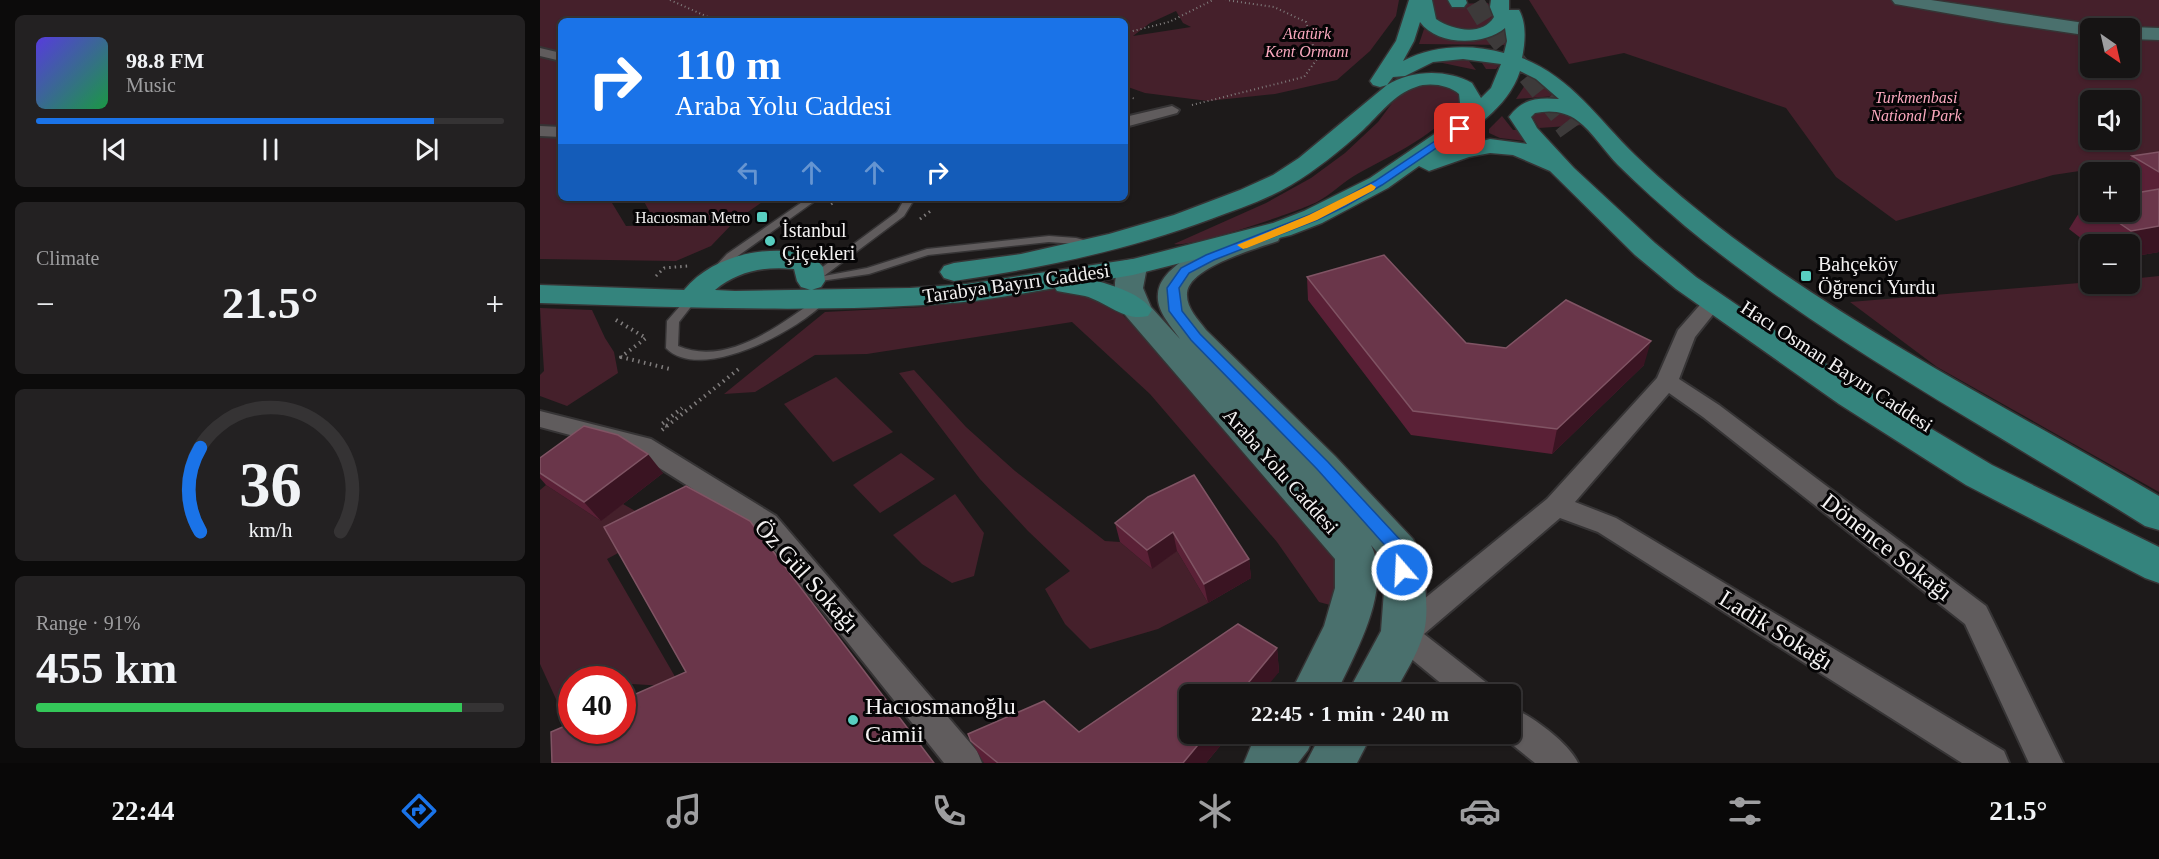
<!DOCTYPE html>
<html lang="en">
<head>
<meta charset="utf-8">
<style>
	body { margin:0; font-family:"Times New Roman",serif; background:#232122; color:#f1f3f6; height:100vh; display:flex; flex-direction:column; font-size:22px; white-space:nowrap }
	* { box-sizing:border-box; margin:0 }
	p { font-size:20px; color:#9e9ea0 }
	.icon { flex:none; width:33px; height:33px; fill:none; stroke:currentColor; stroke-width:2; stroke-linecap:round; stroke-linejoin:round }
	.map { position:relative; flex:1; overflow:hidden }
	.details { display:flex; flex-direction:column; gap:15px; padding:15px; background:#0c0b0b; width:540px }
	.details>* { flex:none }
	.hud { position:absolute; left:18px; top:18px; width:570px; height:183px; border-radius:9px; box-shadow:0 2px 4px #0004,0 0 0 2px #353334; background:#1a73e8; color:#fff; overflow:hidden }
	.needle { width:39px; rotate:146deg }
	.controls { position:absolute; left:1540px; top:18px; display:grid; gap:12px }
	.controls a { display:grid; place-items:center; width:60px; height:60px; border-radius:9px; background:#161414; box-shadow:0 2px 4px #0004,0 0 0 2px #353334; font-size:30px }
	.speed { position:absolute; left:18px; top:666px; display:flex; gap:12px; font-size:30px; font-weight:700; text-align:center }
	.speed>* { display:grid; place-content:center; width:78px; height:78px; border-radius:50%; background:#161414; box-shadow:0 2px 4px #0004,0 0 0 2px #353334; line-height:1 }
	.speed .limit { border:9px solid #d22; background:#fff; color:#111 }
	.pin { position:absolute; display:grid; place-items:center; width:51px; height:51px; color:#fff; margin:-26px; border-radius:12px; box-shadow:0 3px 9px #0006 }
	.me { position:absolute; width:66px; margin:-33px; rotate:341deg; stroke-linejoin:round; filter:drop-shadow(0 0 4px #0008) }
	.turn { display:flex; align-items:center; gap:21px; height:126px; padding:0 18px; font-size:27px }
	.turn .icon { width:78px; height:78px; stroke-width:2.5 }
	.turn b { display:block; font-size:42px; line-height:51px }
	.lanes { display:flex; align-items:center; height:57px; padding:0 18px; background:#0003; justify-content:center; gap:30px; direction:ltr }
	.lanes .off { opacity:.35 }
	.big { font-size:45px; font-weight:700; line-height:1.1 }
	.details .card { flex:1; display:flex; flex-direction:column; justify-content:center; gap:9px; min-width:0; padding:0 21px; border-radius:9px; background:#232122 }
	.details .dial { align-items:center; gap:0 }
	.dial svg { height:156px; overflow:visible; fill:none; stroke:#353334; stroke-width:7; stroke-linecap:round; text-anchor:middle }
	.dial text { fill:#f1f3f6; stroke:none }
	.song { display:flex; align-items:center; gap:18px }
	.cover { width:72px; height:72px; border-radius:9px; background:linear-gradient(135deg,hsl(250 70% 55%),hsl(140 70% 35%)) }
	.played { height:6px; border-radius:3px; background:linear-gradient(90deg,#1a73e8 85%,#353334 85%) }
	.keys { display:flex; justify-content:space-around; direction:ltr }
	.heat { display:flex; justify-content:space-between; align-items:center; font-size:33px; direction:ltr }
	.charge { height:9px; border-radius:4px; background:linear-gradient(90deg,#34c759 91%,#353334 0) }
	.trip { position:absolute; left:639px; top:684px; width:342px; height:60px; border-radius:9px; background:#161414; box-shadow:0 2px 4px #0004,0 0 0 2px #353334; font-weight:700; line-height:60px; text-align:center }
	.tab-bar { display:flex; height:96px; justify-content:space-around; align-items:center; background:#090808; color:#9e9ea0 }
	.tab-bar .icon { width:42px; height:42px }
	.tab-bar .selected { color:#1a73e8 }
	.tab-bar b { font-size:27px; color:#f1f3f6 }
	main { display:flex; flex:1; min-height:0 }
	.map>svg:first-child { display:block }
</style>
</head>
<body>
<main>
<section class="details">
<div class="card">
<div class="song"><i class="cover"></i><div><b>98.8 FM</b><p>Music</p></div></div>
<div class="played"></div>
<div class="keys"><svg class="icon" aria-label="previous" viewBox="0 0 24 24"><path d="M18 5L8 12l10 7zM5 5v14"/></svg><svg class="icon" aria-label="pause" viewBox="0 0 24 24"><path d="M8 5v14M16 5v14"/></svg><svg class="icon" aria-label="next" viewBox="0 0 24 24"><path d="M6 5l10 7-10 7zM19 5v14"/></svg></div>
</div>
<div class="card"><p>Climate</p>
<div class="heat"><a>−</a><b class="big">21.5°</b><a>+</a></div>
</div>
<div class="card dial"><svg viewBox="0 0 100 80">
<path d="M14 69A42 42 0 1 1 86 69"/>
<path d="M14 69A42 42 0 0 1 14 26" stroke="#1a73e8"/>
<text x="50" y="56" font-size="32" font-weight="700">36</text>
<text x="50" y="72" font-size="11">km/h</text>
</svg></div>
<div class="card"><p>Range · 91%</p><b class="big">455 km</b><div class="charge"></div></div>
</section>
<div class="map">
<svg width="1619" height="763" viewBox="0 0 1619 763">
	<rect width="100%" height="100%" fill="#1d1a1a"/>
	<!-- green -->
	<g fill="#45202b" fill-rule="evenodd">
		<path d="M0,0H859L856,16L830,51L797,80L735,94L668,101L605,93L585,86V21H21V198H69L86,226L117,225L102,198H228L195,221L171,246L136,261L0,259ZM636,11L643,23L651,27L593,36L610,23Z"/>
		<path d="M893,0H909L911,4L948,3C951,8 956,14 952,20C942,38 887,32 893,0Z"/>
		<path d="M989,0H1619V159L1513,175L1356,221L1296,177L1246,108L1084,53L1029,64ZM1551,28H1590V68H1551ZM1551,100H1590V140H1551Z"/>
		<path d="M884,29C907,39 942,41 965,33L966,45L879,44Z"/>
		<path d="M929,57L961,63L956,69H946L940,60L929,61L936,70L893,61Z"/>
		<path d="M992,74L1016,96L976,99Z"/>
		<path d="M900,83L920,92L922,101C896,135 856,153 819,173C804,181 792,194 777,202C757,212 651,248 634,244L726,203L771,178L805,153L838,122L858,95L872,85Z"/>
		<path d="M1000,109L1029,114L1043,125L999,128L993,118V113Z"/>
		<path d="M962,116L973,130H977L985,141L960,138L949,133V129Z"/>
		<path d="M1619,276V492L1397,367L1310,302L1551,282L1590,284V279Z"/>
		<path d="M551,281L804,551L801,608L779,602L737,542L610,394L532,322L327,354L275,355L215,392L184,394L285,312L383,307Z"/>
		<path d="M0,308L52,310L65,338L74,352L78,373L27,406L0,396V375L4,371Z"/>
		<path d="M374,370L426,427L475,471L565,541L580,542L612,569L637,551L668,603L618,629L550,649L525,624L505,589L530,571L488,531L440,479L359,373Z"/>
		<path d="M296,377L353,432L293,462L244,404Z"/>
		<path d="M361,453L395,479L340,513L313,485Z"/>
		<path d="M6,485L61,521L83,504L125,528L67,559L141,687L92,684L83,689L82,680H32L31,718L26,721L0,664V490Z"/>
		<path d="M415,494L444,533L434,576L412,583L382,564L353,535Z"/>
	</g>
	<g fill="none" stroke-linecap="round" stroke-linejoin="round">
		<!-- primary-tunnel-far1 -->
		<path stroke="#3d3a3a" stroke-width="20" stroke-dasharray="20 10" stroke-linecap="butt" d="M935,3L953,32L1027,125"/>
		<!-- primary-tunnel -->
		<path stroke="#3d3a3a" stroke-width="26" stroke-dasharray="26 13" stroke-linecap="butt" d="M1026,123L1031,130"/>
		<defs>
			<g id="lane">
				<path d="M268,198H279L195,258L181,273H173L172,271L173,269L187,254Z"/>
				<path d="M365,198H375L364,216L284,276L327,268L387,249L509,236L536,238L556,243L557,245L552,248L536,244L509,242L388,255L329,274L267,283L266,281L269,277L357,212Z"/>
				<path d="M152,296L157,299L139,322L138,346C187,367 240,325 278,298L282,297L287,300C261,329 161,384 126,348L127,321L148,297Z"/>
			</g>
			<g id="street">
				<path d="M0,48L21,53V61L0,56Z"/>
				<path d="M632,106L639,110L637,113L585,127V117Z"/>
				<path d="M0,126L21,127V137L0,136Z"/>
				<path d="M1173,296L1180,298L1183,302L1155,337L1139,379L1179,405L1446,606L1523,763H1489L1425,624L1163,417L1129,393L1035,502L1076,518L1464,751L1469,763H1422L1058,532L1020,518L884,634L948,684L952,694H914L852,643L847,634L852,625L1007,499L1117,378L1138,330L1166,298Z"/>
				<path d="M0,411L111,439L236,516L437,751L442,763H404L218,530L94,452L0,427Z"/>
				<path d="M970,707C991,715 1029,743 1038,763H995L959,734H970Z"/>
			</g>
			<g id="secondary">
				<path d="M1352,0H1391L1551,24L1559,28H1551V36L1463,23L1361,5L1355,4Z"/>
				<path d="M1590,27L1619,28V40L1590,39V28H1586Z"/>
				<path d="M728,227L738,229L741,235L738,241C716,249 649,267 647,293C646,308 658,319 666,330L795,456L873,539C884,560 891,612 883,635C877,656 863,676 854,694H807L841,631L844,591L840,556L831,545C853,589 814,655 796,694H750L784,626L795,588V559L586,316C574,299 570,280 583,261L593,259L603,261L607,267L603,288L611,307L640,339C631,326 616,311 618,294C620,258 698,234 728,227Z"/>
				<path d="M721,734H775L768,750L758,763H704L711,746Z"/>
				<path d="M781,734H832L817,763H766Z"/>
			</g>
			<g id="primary">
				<path d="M869,0H892L896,19C912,30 942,37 954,17L950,7L951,0H969V10H979C987,24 985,43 982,58C1031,77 1058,119 1095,155C1125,184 1158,211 1192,237C1325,336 1476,412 1619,496V530L1605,526C1451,429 1286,342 1145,226C1122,206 1099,186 1078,165C1065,152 1052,131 1038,121C1025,111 1010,110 995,113L991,117L997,128L1034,168L1115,243L1156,277L1225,324L1323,388L1452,465L1619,547V583L1605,578L1426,485L1299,404L1136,289L1095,255L1010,171L973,155L950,153L929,157L889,171L879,166L848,188L782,223L751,235L593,275L557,281C575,286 601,294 612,310L608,316C584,322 567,302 545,296C536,294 526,293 517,291L515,288C485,293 454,299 424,302C283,314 141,307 0,303V285L144,290C174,254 228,244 272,255L283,267L285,281L281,287L271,290L261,287L257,281L254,269C225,266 198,271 175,290L195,291L370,288L427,284L593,259L733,223L764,211L830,178L909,124L920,103L919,94C909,85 889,82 876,87C854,94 839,115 823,130C801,150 776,170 751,185C726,200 698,209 671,219C588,250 502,268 414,281L404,278L400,272L404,266L414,263L481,254L569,234L634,215L700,190L733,175L759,158L847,85L840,87L833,85L830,81L856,41ZM880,22C897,46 944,46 965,28L967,41L964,53C931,44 893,45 863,61L874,41ZM923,59L961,64L951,88L941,98L932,83C906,69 872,70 847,85L853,77L865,76L893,62ZM980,71L996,79L1019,99C997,97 982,99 969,117L987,144L950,139L900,152C929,131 968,109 980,71Z"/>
				<path d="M908,0H926L927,3L924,7H912Z"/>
			</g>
		</defs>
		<!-- lane casing -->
		<use href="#lane" stroke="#363435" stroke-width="3"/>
		<!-- street casing -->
		<use href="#street" stroke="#363435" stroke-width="4"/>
		<!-- secondary casing -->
		<use href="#secondary" stroke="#363435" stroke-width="3"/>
		<!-- primary casing -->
		<use href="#primary" stroke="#363435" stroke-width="3"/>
		<!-- path-far2 -->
		<g stroke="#807d7d" stroke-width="2" stroke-dasharray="1 3" stroke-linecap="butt">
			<path d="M130,0L177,21"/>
			<path d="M585,96L596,99"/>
			<path d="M652,105L764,77L777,59L766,22L734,7L686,0"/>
		</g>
		<!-- path-far1 -->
		<g stroke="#807d7d" stroke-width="3" stroke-dasharray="1.5 4" stroke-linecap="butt">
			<path d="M291,204L301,198"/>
			<path d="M380,219L392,210"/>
			<path d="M116,276L124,268L148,266"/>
		</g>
		<!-- path -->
		<g stroke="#807d7d" stroke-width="4" stroke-dasharray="1.5 4.5" stroke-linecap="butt">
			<path d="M76,320L106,338L81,357L130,369"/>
			<path d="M127,426L122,424L142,408"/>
			<path d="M122,430L200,368"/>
		</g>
		<!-- lane -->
		<use href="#lane" fill="#605c5d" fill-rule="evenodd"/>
		<!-- street -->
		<use href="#street" fill="#605c5d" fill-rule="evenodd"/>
		<!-- secondary -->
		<use href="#secondary" fill="#4a706d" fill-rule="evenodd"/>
		<!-- primary -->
		<use href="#primary" fill="#34847d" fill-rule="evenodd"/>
		<!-- path-bridge -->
		<path stroke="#807d7d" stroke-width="2" stroke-dasharray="1 3" stroke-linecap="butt" d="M585,33L629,22L673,0"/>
	</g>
	<!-- wall -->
	<g fill="#5a2036">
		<path d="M1619,152V252L1590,257V244H1551V246L1529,229L1547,200L1551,199V212H1590V172H1581L1592,156Z"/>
		<path d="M767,277L926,343L1104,365L1012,454L871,435L768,300Z"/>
		<path d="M0,458L123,473L61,521L6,485L0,478Z"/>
		<path d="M654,475L709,559L711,578L668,603L637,551L612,569L580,542L575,523Z"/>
		<path d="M737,648L739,672L650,734H690L666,763H444L431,741L539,732Z"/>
	</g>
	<!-- shaded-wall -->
	<g fill="#3a1422">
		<path d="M1619,226V252L1590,257V244H1581L1591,231Z"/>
		<path d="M1111,341L1104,365L1012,454L1017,429Z"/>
		<path d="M108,454L123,473L61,521L44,502Z"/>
		<path d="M633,532L637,551L612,569L607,550Z"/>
		<path d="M709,559L711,578L668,603L664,584Z"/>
		<path d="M737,648L739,672L721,694H699Z"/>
		<path d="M667,734H690L666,763H643Z"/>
	</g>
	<!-- building -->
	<g fill="#6a364a" stroke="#805464" stroke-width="1.5">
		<path d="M1619,152V172L1592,156Z"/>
		<path d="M1619,189V226L1591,231L1563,212H1590V194Z"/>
		<path d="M844,255L926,343L966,348L1026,300L1111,341L1017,429L873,411L767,277Z"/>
		<path d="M44,426L78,435L108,454L44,502L0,473V458Z"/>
		<path d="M654,475L709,559L664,584L633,532L607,550L575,523L608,497Z"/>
		<path d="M146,486L210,521L394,763H12L11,732L32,723V730H82V700L146,672L64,527Z"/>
		<path d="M698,624L737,648L699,694H650V734H667L643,763H458L431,741L428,734L504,701L539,732Z"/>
	</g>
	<!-- route -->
	<path fill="#1a73e8" stroke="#114b97" stroke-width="1.5" d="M916,127L924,129L842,185L806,206L777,220L674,260L649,273L639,288L642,311L660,334L788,462L865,545L871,570L868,575L862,577L857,575L851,552L777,469L651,340L629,311L627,288L641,268L666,255L769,215L799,201L835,181Z"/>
	<!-- slow -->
	<path fill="#f59e0b" d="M831,184L836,187L834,190L777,220L707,248L703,249L697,245L769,215Z"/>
	<!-- markers -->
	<g fill="#58cec0" stroke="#060506" stroke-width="2">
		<rect x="216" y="211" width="12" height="12" rx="3"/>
		<circle cx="230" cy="241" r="6"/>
		<rect x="1260" y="270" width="12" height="12" rx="3"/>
		<circle cx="313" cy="720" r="6"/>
	</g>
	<g text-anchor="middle" stroke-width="6" stroke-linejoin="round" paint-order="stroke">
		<!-- far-park labels -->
		<g font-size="16" font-style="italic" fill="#fba9bf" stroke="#060506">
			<text x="767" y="39">Atatürk<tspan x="767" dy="18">Kent Ormanı</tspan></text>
			<text x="1376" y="103">Turkmenbasi<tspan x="1376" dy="18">National Park</tspan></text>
		</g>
		<!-- far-poi labels -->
		<g font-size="16" fill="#f3f1f1" stroke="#060506" text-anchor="end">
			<text x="210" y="223">Hacıosman Metro</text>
		</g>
		<!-- poi labels -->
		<g font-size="20" fill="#f3f1f1" stroke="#060506" text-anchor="start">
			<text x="242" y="237">İstanbul<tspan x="242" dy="23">Çiçekleri</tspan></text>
			<text x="1278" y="271">Bahçeköy<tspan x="1278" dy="23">Öğrenci Yurdu</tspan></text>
		</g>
		<!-- street labels -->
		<g font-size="20" fill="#f3f1f1" stroke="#060506">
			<text transform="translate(476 283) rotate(-8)" y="7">Tarabya Bayırı Caddesi</text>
			<text transform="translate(1297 366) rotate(33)" y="7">Hacı Osman Bayırı Caddesi</text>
			<text transform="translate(741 471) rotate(48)" y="7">Araba Yolu Caddesi</text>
		</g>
		<!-- near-street labels -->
		<g font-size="24" fill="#f3f1f1" stroke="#060506">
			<text transform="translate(1347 547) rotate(38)" y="8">Dönence Sokağı</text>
			<text transform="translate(267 576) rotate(48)" y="8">Öz Gül Sokağı</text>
			<text transform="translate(1236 630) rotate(32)" y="8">Ladik Sokağı</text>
		</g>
		<!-- near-poi labels -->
		<g font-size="24" fill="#f3f1f1" stroke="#060506" text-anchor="start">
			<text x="325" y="714">Hacıosmanoğlu<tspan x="325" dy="28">Camii</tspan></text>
		</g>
	</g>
</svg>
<div class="controls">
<a><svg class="needle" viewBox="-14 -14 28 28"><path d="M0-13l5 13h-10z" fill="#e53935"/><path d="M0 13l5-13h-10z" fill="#9e9ea0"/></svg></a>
<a><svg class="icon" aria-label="sound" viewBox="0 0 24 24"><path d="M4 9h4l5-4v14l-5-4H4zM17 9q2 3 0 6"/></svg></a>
<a>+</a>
<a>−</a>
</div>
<div class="speed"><div class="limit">40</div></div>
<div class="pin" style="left:920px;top:129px;background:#d93025"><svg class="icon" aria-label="arrive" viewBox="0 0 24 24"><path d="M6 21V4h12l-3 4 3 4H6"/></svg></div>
<svg class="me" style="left:862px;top:570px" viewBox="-20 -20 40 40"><circle r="17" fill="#1a73e8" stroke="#fff" stroke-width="3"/><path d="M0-11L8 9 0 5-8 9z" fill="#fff"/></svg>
<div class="trip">22:45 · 1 min · 240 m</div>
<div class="hud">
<div class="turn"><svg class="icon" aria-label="right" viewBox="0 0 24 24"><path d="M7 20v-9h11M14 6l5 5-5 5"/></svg><div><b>110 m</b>Araba Yolu Caddesi</div></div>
<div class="lanes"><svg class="icon off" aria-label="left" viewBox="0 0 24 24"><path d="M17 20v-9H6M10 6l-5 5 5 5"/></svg><svg class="icon off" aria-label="ahead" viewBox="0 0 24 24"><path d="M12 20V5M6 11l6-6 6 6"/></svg><svg class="icon off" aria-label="ahead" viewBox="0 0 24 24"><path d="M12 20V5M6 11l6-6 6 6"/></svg><svg class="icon" aria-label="right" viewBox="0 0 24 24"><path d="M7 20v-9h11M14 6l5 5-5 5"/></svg></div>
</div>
</div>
</main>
<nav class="tab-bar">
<b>22:44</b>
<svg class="icon selected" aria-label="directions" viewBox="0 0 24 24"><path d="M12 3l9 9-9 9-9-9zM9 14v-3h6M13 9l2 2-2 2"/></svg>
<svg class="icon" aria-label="music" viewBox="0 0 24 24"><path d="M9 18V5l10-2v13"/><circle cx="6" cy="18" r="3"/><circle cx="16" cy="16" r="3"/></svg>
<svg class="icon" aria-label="phone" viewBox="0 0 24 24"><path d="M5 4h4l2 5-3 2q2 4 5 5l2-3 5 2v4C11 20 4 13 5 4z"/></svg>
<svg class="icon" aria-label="climate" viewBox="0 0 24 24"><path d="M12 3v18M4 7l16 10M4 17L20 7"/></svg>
<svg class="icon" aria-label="car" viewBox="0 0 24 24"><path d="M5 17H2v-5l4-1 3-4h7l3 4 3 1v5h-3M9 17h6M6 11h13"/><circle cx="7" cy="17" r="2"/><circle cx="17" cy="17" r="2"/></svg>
<svg class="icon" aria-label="filters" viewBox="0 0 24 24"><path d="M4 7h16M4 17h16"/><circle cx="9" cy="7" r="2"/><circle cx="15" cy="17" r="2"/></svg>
<b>21.5°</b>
</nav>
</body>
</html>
